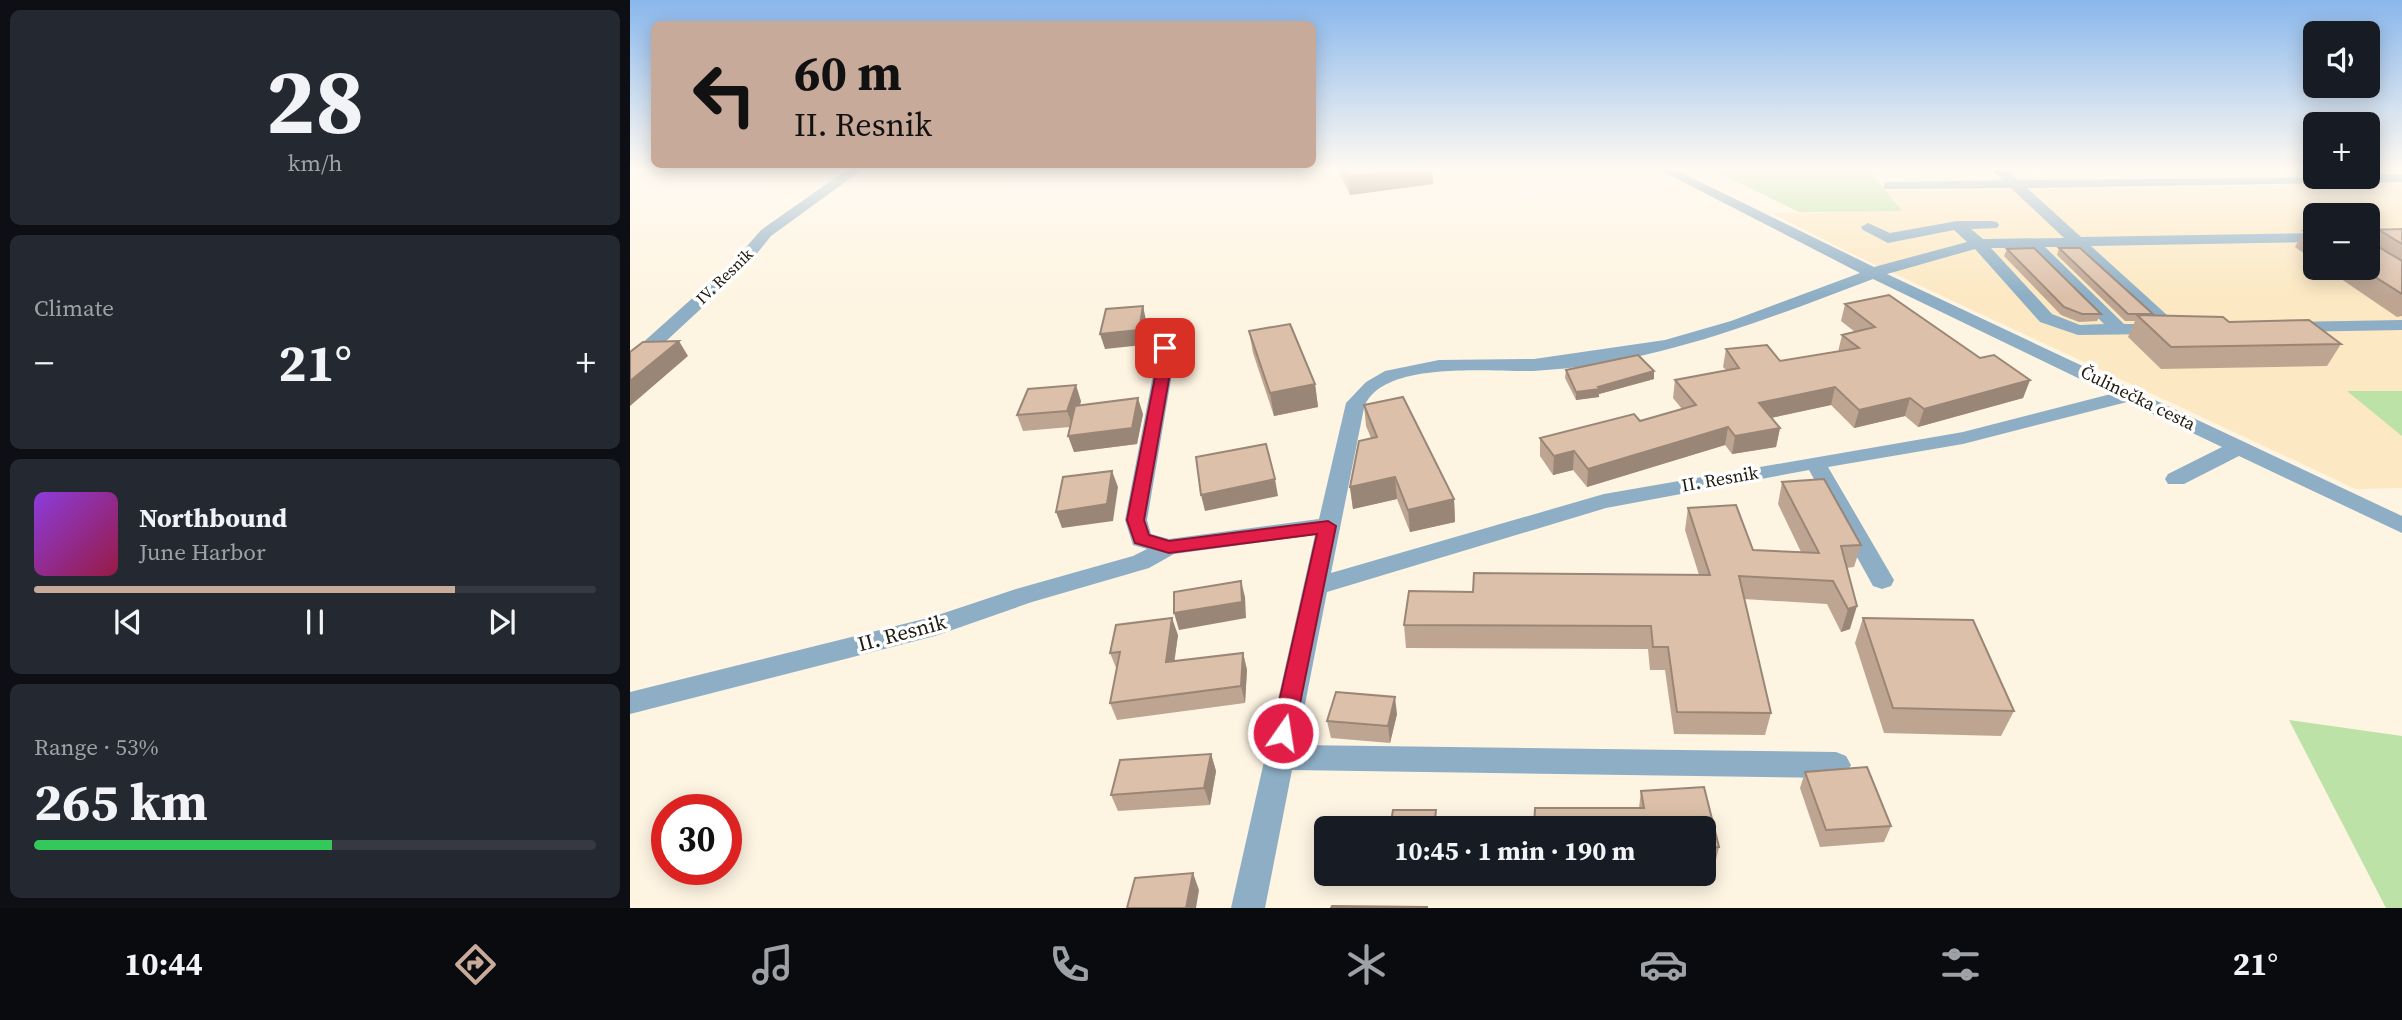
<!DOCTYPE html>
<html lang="en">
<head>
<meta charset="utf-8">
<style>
	body { margin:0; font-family:"Source Serif 4",serif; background:#242831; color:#f1f3f6; height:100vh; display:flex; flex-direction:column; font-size:26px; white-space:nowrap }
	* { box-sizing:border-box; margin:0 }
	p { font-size:23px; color:#9ea1a6 }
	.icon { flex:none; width:38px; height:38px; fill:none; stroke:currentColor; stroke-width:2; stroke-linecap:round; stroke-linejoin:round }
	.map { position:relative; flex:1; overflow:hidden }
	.panel { display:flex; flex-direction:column; gap:10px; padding:10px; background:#0d0f14; width:630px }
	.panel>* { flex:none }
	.hud { position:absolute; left:21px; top:21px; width:665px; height:147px; border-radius:10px; box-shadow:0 4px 18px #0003; background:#c8aa9a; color:#111; overflow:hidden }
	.controls { position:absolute; left:1673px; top:21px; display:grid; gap:14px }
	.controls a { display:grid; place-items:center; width:77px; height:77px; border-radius:10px; background:#171b24; box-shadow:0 4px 18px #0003; font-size:35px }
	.speed { position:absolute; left:21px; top:794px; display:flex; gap:14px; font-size:35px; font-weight:700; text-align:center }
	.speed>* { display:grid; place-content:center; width:91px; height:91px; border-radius:50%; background:#171b24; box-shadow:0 4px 18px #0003; line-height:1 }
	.speed .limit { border:10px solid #d22; background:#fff; color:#111 }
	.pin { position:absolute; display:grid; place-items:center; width:60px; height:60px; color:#fff; margin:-30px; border-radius:14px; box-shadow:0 4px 10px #0006 }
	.me { position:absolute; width:77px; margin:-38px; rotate:13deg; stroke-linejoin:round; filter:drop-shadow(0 0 5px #0008) }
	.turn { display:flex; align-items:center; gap:24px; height:147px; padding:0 28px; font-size:32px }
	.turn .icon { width:91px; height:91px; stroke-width:2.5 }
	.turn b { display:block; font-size:49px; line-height:60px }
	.big { font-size:52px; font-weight:700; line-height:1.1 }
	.panel .tile { flex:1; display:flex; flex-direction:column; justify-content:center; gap:10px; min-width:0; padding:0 24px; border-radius:10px; background:#242831 }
	.panel .dial { align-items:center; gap:0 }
	.dial b { font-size:91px; line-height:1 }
	.song { display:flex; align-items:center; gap:21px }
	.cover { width:84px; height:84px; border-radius:10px; background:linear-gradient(135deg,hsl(270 70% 55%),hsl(340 70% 35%)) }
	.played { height:7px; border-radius:4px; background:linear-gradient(90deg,#c8aa9a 75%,#363941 75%) }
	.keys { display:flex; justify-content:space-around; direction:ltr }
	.heat { display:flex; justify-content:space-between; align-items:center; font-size:38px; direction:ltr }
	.charge { height:10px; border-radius:5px; background:linear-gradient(90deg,#34c759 53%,#363941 0) }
	.trip { position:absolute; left:684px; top:816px; width:402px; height:70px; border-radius:10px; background:#171b24; box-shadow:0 4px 18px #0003; font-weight:700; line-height:70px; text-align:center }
	.dock { display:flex; height:112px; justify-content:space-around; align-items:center; background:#090b0e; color:#9ea1a6 }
	.dock .icon { width:49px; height:49px }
	.dock .selected { color:#c8aa9a }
	.dock b { font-size:32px; color:#f1f3f6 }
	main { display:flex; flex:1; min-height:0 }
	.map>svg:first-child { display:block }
</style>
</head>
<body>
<main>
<section class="panel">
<div class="tile dial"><b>28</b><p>km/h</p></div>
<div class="tile"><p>Climate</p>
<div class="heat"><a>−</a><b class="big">21°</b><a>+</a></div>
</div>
<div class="tile">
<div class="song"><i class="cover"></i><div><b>Northbound</b><p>June Harbor</p></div></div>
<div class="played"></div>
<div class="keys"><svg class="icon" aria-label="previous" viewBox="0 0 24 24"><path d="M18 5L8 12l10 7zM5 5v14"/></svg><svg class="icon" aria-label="pause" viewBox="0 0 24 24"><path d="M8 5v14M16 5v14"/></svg><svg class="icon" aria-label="next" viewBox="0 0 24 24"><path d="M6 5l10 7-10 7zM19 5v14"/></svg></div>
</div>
<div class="tile"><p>Range · 53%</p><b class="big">265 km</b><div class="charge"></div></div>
</section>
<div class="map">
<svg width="1772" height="908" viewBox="0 0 1772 908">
	<rect width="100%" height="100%" fill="#fef4e2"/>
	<!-- built -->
	<path fill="#fce8c2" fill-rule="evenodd" d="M1772,184V488L1726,489L1214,250L1141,213L1272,211L1256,191ZM1685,215H1738V268H1685Z"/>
	<!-- green -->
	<g fill="#bce2a7">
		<path d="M1081,169H1238L1272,211L1169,212Z"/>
		<path d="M1717,391H1772V436Z"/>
		<path d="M1659,720L1772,736V908H1756Z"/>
	</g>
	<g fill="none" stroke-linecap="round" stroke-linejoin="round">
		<!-- minor -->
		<g fill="#8daec5" fill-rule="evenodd">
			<path d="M218,169H233L141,236L116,267L7,368L0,370V354L104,261L131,230Z"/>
			<path d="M1028,169H1044L1244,267L1337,242L1324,230L1258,243L1233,230L1231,227L1238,223L1260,233L1327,221H1362L1367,222L1369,225L1367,228L1341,229L1353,239L1434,238L1381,188L1254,189V183L1259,182L1372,180L1362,169H1376L1388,180L1738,177V175L1772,174V182L1397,188L1451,237L1685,233V242L1461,246L1548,325L1551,329L1548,333C1540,335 1535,332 1528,334L1448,335L1410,322L1345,249L1257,274L1772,516V533L1609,456L1554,484H1538L1535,479L1538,474L1592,447L1497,402L1333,444L1198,467L1264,580L1261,586L1252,589L1243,586L1179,470L976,508L697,592L667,745L1206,752L1216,756L1221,765L1216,774L1206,778L662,770L635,908H601L685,535L544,554L519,568L402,602L305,636L0,714V692L302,617L386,589L503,556L517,549L503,545L495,520L529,344H541L544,362L517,520L521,534L539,539L689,519L716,403L736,382L755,371L809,360L904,359L1035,340L1101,321L1230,273ZM1415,247H1443L1526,324H1494ZM1361,248H1398L1474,324L1450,325L1422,314ZM1243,279L1481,394L1333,432L974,494L701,573L734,408C750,359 863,372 903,371C1023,365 1132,321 1243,279Z"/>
			<path d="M1772,320V330L1659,332L1650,327L1659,322Z"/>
		</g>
	</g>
	<!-- wall -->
	<g fill="#bda592">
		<path d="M707,169H802L803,184L720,195Z"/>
		<path d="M1772,229V316L1767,317L1695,268H1738V230Z"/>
		<path d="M1685,230V261L1665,247L1674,231Z"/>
		<path d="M1429,248L1523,314L1522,316L1599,322L1711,344L1697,366L1531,369L1498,337L1505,321H1495L1427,255Z"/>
		<path d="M1377,249L1471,314L1467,321L1449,322L1431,315L1374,256Z"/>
		<path d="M1215,304L1350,358L1400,380L1393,398L1288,427L1275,416L1224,428L1201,405L1141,418L1150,428L1146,447L1102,454L1095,445L957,487L943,470L923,475L910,456V438L1010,421L1052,409L1043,398L1045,380L1096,370L1093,367L1096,349L1150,361L1208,352L1212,335L1225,332L1211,321Z"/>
		<path d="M619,331L685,384L688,407L644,416L623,353Z"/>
		<path d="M936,370L1024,379L969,394V397L946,400L935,378Z"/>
		<path d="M451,401L450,405L513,414L507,444L444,452L440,427L393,431L387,415Z"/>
		<path d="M734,405L824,499L825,522L780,532L767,499L723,509L720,487L741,438L736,426Z"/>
		<path d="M1152,482L1231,545L1224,567L1216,568L1220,629L1211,632L1197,604L1114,599L1141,713L1135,735L1044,734L1035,670H1020L1018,649L776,648L774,625L843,592L1069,575L1055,530L1058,508L1123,550L1171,552L1148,504Z"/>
		<path d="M1233,618L1384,711L1371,736L1254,733L1225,643Z"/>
		<path d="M548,635L544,661L613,653L617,670L615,703L487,720L480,703L487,670L480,653Z"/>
		<path d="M767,714L760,743L701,738L697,721Z"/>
		<path d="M581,754L586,771L580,805L488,811L481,795Z"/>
		<path d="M1175,772L1261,826L1254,842L1190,847L1170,788Z"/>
		<path d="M1074,787L1089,847L1085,864L1074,865V828H904L905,808H1009L1011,791Z"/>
	</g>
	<!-- shaded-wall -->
	<g fill="#9a8677">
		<path d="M780,169H802L803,184L720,195L718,177Z"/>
		<path d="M513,306L516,320L513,345L475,349L470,334Z"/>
		<path d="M49,341L58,356L0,406V381Z"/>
		<path d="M1024,371V379L969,394V397L946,400V392Z"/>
		<path d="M1400,380L1393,398L1288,427L1294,409Z"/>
		<path d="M685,384L688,407L644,416L640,393Z"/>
		<path d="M446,385L451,401L443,427L437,411Z"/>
		<path d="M1205,387L1201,405L1126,421L1129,403Z"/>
		<path d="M508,398L513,414L507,444L444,452L438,436Z"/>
		<path d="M1280,398L1275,416L1224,428L1229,410Z"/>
		<path d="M1098,427L1095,445L957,487L958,469Z"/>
		<path d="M1150,428L1146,447L1102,454L1105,436Z"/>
		<path d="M944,451L943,470L923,475L924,456Z"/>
		<path d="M482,471L488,487L483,521L432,528L426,512Z"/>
		<path d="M765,477L767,499L723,509L720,487Z"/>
		<path d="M645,479L648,496L575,511L571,495Z"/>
		<path d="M824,499L825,522L780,532L778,510Z"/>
		<path d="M611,581L615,597L616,618L549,630L544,613Z"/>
		<path d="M1227,606L1220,629L1211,632L1218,609Z"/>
		<path d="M542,618L548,635L542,679L536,662Z"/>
		<path d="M613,653L617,670L615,703L611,686Z"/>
		<path d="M765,697L767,714L760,743L758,726Z"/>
		<path d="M581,754L586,771L580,805L574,788Z"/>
		<path d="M563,873L569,890L566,908H556Z"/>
	</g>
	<!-- building -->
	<g fill="#dcc0aa" stroke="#9a8677" stroke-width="2">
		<path d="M714,169H780L718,177Z"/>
		<path d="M1772,229V244L1749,230L1746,231L1747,246L1772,261V294L1731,268H1738V230Z"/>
		<path d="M1685,230V238L1674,231Z"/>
		<path d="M1404,248L1471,314H1452L1434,307L1377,249Z"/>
		<path d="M1429,248H1450L1523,314H1498Z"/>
		<path d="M1259,295L1350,358L1364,355L1400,380L1294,409L1280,398L1229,410L1205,387L1129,403L1150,428L1105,436L1098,427L958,469L944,451L924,456L910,438L1004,414L1010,421L1066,405L1045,380L1109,368L1096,349L1137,345L1150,361L1229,348L1212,335L1245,327L1215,304Z"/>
		<path d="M513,306L509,330L470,334L476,309Z"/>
		<path d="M1507,315L1593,317L1599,322L1679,320L1711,344L1541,347Z"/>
		<path d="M660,324L685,384L640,393L619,331Z"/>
		<path d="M49,341L0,381V352L13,342Z"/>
		<path d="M1008,355L1024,371L968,387L970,389L946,392L936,370Z"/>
		<path d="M446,385L437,411L387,415L398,389Z"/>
		<path d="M773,397L824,499L778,510L765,477L720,487L729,441L747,437L734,405Z"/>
		<path d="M508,398L502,428L438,436L445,406Z"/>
		<path d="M636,444L645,479L571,495L566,457Z"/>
		<path d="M482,471L477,504L426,512L433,477Z"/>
		<path d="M1194,479L1231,545L1211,546L1227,606L1218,609L1203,581L1109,576L1141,713L1047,712L1038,647H1023L1021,626L774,625L779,591L843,592L844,573L1080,575L1058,508L1106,505L1123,550L1189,553L1152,482Z"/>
		<path d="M611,581L612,602L544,613V592Z"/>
		<path d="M542,618L536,662L613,653L611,686L480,703L490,652L480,653L486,625Z"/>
		<path d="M1233,618L1343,620L1384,711L1263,708Z"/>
		<path d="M706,692L765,697L758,726L697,721Z"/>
		<path d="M581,754L574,788L481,795L490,760Z"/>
		<path d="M1237,767L1261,826L1196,830L1175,772Z"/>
		<path d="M1074,787L1089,847L1074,848V828H904L905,808H1014L1011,791Z"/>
		<path d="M763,810H806L804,828H760Z"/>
		<path d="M563,873L556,908H497L505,878Z"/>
		<path d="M702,906L797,907V908H701Z"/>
	</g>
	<!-- sky -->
	<linearGradient id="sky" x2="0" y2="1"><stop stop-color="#89b7ec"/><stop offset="0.57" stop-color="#fffaf2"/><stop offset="1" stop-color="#fffaf2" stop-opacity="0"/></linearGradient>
	<rect width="1772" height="296" fill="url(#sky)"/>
	<!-- route -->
	<path fill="#e11d48" stroke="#92132f" stroke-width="2" d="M535,344L542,348V362L514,520L519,535L539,541L698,521L706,526L664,733L661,740L653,742L646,740L642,733L687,534L539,553L505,543L497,520L528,362V348Z"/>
	<g text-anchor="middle" stroke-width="7" stroke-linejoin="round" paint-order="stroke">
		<!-- far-street labels -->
		<g font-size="16" fill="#211b10" stroke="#fff">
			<text transform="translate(94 276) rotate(-44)" y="6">IV. Resnik</text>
		</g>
		<!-- street labels -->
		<g font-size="18" fill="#211b10" stroke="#fff">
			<text transform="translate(1508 398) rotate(26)" y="6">Čulinečka cesta</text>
			<text transform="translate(1090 479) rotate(-10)" y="6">II. Resnik</text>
		</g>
		<!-- near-street labels -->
		<g font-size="21" fill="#211b10" stroke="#fff">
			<text transform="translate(272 633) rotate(-15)" y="7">II. Resnik</text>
		</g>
	</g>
</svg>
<div class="controls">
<a><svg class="icon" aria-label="sound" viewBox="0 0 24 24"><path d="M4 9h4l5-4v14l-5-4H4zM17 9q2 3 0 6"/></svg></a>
<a>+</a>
<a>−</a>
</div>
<div class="speed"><div class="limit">30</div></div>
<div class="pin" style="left:535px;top:348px;background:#d93025"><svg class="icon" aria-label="arrive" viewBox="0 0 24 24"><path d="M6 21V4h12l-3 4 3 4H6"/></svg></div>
<svg class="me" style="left:653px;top:733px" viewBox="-20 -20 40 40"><circle r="17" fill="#e11d48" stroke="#fff" stroke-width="3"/><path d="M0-11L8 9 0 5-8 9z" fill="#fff"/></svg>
<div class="trip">10:45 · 1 min · 190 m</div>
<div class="hud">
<div class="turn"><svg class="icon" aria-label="left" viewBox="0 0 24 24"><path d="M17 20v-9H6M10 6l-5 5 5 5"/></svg><div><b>60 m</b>II. Resnik</div></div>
</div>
</div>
</main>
<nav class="dock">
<b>10:44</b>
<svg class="icon selected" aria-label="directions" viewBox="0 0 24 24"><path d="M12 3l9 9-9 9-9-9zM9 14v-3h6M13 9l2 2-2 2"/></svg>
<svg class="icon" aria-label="music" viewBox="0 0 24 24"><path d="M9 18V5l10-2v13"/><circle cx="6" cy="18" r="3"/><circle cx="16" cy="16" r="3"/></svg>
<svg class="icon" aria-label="phone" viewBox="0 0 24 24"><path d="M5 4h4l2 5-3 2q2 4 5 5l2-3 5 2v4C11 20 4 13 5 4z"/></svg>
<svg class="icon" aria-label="climate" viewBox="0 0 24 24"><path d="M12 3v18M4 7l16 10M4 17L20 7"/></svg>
<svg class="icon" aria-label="car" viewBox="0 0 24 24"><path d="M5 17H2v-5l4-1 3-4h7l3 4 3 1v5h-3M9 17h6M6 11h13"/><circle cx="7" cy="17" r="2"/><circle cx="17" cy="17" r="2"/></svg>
<svg class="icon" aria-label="filters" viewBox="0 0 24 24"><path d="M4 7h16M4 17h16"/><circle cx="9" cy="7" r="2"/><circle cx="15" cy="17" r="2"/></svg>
<b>21°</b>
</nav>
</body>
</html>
